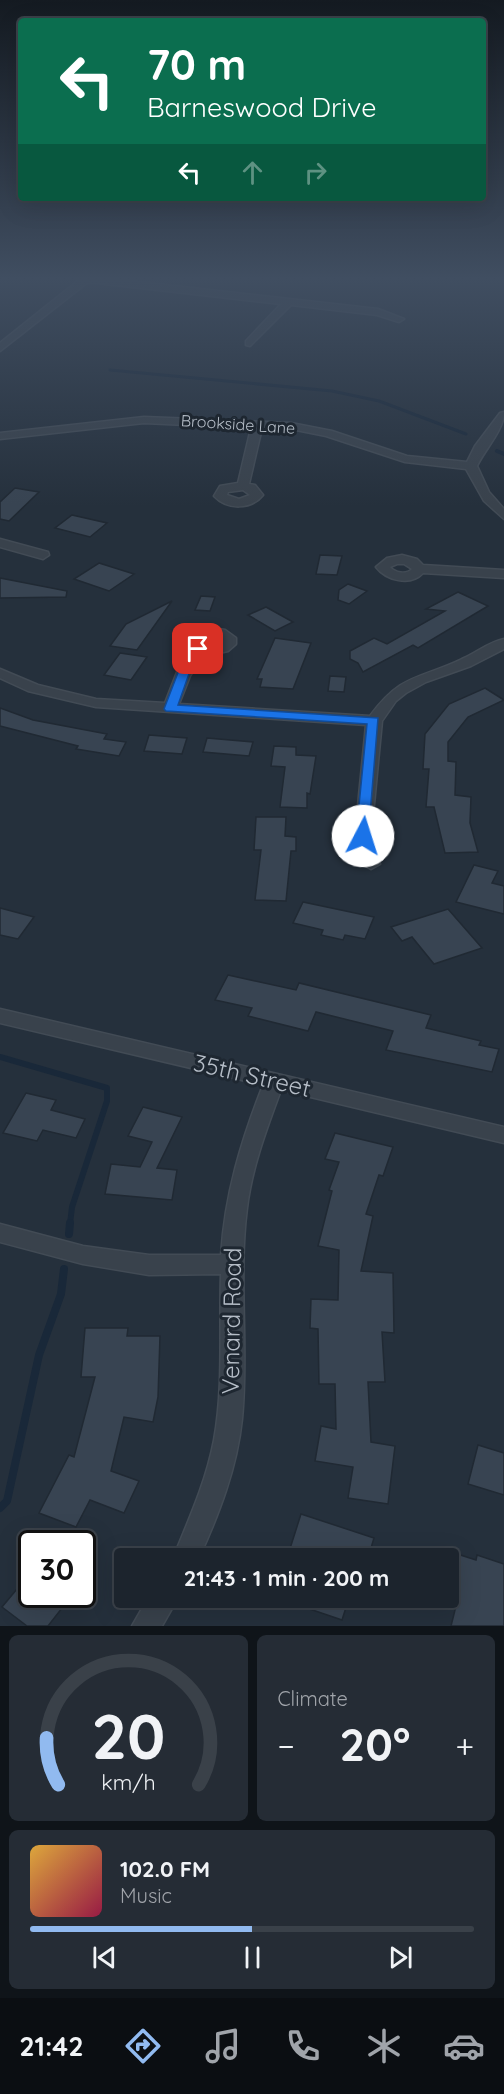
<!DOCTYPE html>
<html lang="en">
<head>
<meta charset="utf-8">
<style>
	body { margin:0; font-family:Quicksand,sans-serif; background:#252c35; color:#f1f3f6; height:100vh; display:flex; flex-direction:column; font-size:22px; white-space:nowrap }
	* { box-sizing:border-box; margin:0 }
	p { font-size:20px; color:#a0a4aa }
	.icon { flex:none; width:33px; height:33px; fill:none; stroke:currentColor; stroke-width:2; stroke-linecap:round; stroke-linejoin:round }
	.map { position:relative; height:1626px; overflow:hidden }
	.side { display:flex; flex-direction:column; gap:9px; padding:9px; background:#0f1419; flex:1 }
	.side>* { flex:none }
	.banner { position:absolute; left:18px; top:18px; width:468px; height:183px; border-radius:6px; box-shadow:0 6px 24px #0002,0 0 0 2px #3a4149; background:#0b6e4f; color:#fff; overflow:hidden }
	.speed { position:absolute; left:18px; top:1530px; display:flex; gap:12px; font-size:30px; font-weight:700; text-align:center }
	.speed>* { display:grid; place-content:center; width:78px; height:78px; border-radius:50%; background:#1c242d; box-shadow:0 6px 24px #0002,0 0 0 2px #3a4149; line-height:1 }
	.speed .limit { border:3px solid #111; border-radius:9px; background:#fff; color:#111 }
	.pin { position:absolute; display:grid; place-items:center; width:51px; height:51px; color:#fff; margin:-26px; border-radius:12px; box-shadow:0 3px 9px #0006 }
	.me { position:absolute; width:66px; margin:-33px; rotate:5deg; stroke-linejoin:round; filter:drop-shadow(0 0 4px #0008) }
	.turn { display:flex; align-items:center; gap:21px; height:126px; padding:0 30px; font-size:27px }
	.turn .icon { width:78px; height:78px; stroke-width:2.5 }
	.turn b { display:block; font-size:42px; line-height:51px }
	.lanes { display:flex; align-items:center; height:57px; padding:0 30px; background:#0003; justify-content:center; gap:30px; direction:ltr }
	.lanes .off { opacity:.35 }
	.big { font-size:45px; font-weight:700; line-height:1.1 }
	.side .card { flex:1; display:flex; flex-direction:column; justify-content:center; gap:9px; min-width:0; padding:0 21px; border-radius:9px; background:#252c35 }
	.side .dial { align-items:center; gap:0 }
	.dial svg { height:156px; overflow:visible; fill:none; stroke:#3a4149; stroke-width:7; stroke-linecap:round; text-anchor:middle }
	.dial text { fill:#f1f3f6; stroke:none }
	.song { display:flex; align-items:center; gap:18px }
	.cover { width:72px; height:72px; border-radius:9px; background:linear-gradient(135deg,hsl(40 70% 55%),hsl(340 70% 35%)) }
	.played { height:6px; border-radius:3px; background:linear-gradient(90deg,#91baf0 50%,#3a4149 50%) }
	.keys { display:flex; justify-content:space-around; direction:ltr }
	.heat { display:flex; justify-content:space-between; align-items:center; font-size:33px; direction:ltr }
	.side .tiles { flex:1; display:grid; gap:9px; grid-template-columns:1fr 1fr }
	.card:last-child { grid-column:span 2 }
	.trip { position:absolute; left:114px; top:1548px; width:345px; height:60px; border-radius:6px; background:#1c242d; box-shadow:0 6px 24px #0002,0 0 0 2px #3a4149; font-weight:700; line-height:60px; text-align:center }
	.dock { display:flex; height:96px; justify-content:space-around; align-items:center; background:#0b0e12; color:#a0a4aa }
	.dock .icon { width:42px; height:42px }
	.dock .current { color:#91baf0 }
	.dock b { font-size:27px; color:#f1f3f6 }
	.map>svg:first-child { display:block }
</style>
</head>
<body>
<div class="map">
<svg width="504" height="1626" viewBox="0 0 504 1626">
	<rect width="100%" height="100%" fill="#25303c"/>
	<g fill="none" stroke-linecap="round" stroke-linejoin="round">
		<!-- stream-far3 -->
		<path stroke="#192839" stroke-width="3" d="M110,370L332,391L379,401L466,434"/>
		<!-- stream-far2 -->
		<path stroke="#192839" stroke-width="4" d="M497,451L504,454"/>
		<!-- stream-far1 -->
		<path stroke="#192839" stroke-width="6" d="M0,1057L107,1088V1101L72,1207L70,1224"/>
		<!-- stream -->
		<g stroke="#192839" stroke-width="8">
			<path d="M69,1234L70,1223"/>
			<path d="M0,1508L7,1501L39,1355L61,1294L64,1269"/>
		</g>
	</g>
	<!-- building -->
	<g fill="#384452" stroke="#202933" stroke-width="1.5">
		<path d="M15,488L39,492L9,521L0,519V502Z"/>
		<path d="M72,515L107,523L90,537L55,528Z"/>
		<path d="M320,555L342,556L337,575L316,574Z"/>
		<path d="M99,563L134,574L109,591L74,579Z"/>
		<path d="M0,578L67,591L66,597L0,598Z"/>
		<path d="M348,584L367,591L349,604L338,600L339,590Z"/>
		<path d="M458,592L488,606L418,648L413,645L363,672L358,663L350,659V651L374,638L387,644L445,611L426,609Z"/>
		<path d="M201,596L215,597L210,611L195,610Z"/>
		<path d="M172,601L137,650L110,646L126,624Z"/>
		<path d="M266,607L293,622L275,631L248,615Z"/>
		<path d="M275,638L311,643L293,689L260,687L262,679H257Z"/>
		<path d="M120,653L147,657L131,680L104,675Z"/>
		<path d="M330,676L346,677L344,692L328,691Z"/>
		<path d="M485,688L504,700L468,717L448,742V761L456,762L455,795L471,797L470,823L478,852L445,853L434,807H426L429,769H423L425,734L449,704Z"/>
		<path d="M0,708L33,720L107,734L104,739L126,742L119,756L76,749L78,746L0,726Z"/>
		<path d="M149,735L187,738L182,754L144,751Z"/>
		<path d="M207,738L253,742L249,756L203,752Z"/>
		<path d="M274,746L296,747V755L316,756L310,794L307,793V808L280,807L285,767L271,766Z"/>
		<path d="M256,817H286L285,836L296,837V851H291L286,901L255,900L261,850H254Z"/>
		<path d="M474,865L498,871L492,883L504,886V914L456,902Z"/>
		<path d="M303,902L374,917L365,939L345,935L343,940L321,935L323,930L293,923Z"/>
		<path d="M0,908L34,917L18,939L0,935Z"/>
		<path d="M448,909L482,948L434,964L412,937L402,941L391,927Z"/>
		<path d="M228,975L296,990L299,983L431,1015L426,1028L481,1041L479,1045L499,1049L492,1072L386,1050L393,1031L316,1012L308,1031L248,1016L252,1008L215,1000Z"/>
		<path d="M26,1093L56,1100L51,1110L85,1119L76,1138L43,1130L37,1141L3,1133Z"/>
		<path d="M143,1107L182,1117L157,1168L177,1170L172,1200L105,1194L111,1164L140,1167L152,1142L128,1136Z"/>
		<path d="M335,1133L393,1147L383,1176L379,1175L366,1214L373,1216L361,1271L393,1273L394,1333L382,1332L385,1382H368L371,1442L395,1446L388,1504L348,1498L353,1467L315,1461L321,1426L336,1429L335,1384H319L318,1329L310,1328L311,1299L338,1300L339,1250L318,1246L332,1191L329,1190L339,1162L325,1159Z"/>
		<path d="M85,1328H128L127,1336H160L158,1397L153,1422L124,1417L111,1471L139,1481L124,1513L90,1500L76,1527L39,1513L69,1455L74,1457L95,1377H81Z"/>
		<path d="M478,1445L504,1453V1495L468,1484Z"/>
		<path d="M301,1514L374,1538L368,1558H287Z"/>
		<path d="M451,1552L476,1560L477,1555L504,1564V1626H451L458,1598L448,1595Z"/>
		<path d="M32,1571V1594H73L48,1626H27L2,1607Z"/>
		<path d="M283,1598H349L342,1620L283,1600Z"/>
	</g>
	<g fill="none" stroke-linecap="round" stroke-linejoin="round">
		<defs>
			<g id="minor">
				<path d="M76,278H104L378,309L404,319L399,322L377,315L291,305L250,346L246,345V341L281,304L88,282L0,351V343L79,280Z"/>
				<path d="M504,412C504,430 485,449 477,466L489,492L504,509V519L484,501L466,469L405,462L326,436L291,429L262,428L249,484L255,485L263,495C251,510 227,510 214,496L220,486L238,483L251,428L144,423L0,439V433L144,417L291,423L332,431L407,456L467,462L475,446L500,413ZM243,490L250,495L239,499L227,495L228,492Z"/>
				<path d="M0,539L48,552L49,555L43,559L0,547Z"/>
				<path d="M402,555L417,559L423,565L504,570V578L423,573C410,587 386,580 376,567L387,558ZM397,564H404L412,569C406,575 395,573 390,567Z"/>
				<path d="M206,627L225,630L236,638V644L228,651L202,657L190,676L179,704L370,716C402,673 418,680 462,659C476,653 489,642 504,639V649L471,666L426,682L406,693L396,701L382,721L371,836L380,864L371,869L362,864L355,836L366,725L96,707L28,691L0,678V669L38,685L96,699L165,703L179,667L193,650L184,643C186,631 195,630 206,627ZM206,636L222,640V643L206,646L198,641Z"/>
				<path d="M0,1009L504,1127V1143L281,1090C267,1128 252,1167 247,1208C238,1278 249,1349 242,1419C237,1468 219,1514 199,1558H173C189,1519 206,1482 214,1440C224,1385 219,1329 221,1274L149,1275L83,1264L0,1242V1224L83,1246L149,1255H221C225,1194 241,1141 263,1085L0,1023Z"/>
				<path d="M148,1598H178L162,1626H132Z"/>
			</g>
		</defs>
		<!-- minor casing -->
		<use href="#minor" stroke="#424b55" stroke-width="3"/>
		<!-- minor -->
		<use href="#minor" fill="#39424c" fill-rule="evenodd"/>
	</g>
	<!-- sky -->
	<linearGradient id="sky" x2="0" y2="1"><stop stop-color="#141a21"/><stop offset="0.55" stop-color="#404e61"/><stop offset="1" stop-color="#404e61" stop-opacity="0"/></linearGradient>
	<rect width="504" height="506" fill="url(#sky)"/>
	<!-- route -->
	<path fill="#1a73e8" stroke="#114b97" stroke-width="1.5" d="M198,646L208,651L190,671L178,705L378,718L368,839H358L356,836L367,724L166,711L164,709L179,670L194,652L192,649L193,647Z"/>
	<g text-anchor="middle" stroke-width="6" stroke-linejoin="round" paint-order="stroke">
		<!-- far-street labels -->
		<g font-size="16" fill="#b5bdc7" stroke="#1e2731">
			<text transform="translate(238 424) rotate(4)" y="6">Brookside Lane</text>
		</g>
		<!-- near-street labels -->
		<g font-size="24" fill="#b5bdc7" stroke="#1e2731">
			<text transform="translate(252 1076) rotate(13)" y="8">35th Street</text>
			<text transform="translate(232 1321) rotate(-89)" y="8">Venard Road</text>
		</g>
	</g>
</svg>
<div class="speed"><div class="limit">30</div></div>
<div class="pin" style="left:198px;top:649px;background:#d93025"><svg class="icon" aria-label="arrive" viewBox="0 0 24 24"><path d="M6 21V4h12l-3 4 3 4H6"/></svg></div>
<svg class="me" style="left:363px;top:836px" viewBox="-20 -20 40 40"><circle r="19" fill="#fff"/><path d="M0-13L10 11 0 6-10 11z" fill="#1a73e8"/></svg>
<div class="trip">21:43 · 1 min · 200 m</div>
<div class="banner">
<div class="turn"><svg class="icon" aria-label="left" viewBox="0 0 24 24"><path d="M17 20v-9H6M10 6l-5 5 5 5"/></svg><div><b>70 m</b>Barneswood Drive</div></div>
<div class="lanes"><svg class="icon" aria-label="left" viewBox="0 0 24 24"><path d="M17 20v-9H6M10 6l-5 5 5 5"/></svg><svg class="icon off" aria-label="ahead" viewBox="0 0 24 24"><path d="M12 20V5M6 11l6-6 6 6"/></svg><svg class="icon off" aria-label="right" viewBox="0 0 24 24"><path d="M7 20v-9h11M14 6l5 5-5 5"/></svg></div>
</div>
</div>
<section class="side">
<div class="tiles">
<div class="card dial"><svg viewBox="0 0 100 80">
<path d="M14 69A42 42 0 1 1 86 69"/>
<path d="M14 69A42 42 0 0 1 8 45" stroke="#91baf0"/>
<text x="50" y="56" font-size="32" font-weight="700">20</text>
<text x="50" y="72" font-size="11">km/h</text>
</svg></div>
<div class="card"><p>Climate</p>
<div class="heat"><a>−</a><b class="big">20°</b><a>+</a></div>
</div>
<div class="card">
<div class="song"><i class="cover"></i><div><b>102.0 FM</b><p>Music</p></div></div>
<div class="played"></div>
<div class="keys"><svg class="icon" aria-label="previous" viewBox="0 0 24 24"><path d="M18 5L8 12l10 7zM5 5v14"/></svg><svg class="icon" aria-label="pause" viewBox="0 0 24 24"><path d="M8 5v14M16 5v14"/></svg><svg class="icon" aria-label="next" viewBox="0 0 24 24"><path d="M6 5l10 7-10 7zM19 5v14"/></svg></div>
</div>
</div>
</section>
<nav class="dock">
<b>21:42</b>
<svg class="icon current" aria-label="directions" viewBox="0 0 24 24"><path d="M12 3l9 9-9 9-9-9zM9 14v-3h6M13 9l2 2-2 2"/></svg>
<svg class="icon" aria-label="music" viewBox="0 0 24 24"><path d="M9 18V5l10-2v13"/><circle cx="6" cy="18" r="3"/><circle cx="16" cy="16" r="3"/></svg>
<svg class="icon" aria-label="phone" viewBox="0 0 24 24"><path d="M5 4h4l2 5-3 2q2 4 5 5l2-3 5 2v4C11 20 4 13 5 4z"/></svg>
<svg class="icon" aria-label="climate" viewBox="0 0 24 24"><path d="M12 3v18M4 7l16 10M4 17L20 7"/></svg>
<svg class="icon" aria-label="car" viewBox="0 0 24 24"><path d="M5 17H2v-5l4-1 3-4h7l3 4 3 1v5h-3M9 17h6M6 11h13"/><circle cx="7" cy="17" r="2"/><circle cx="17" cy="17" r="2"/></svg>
</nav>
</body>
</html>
